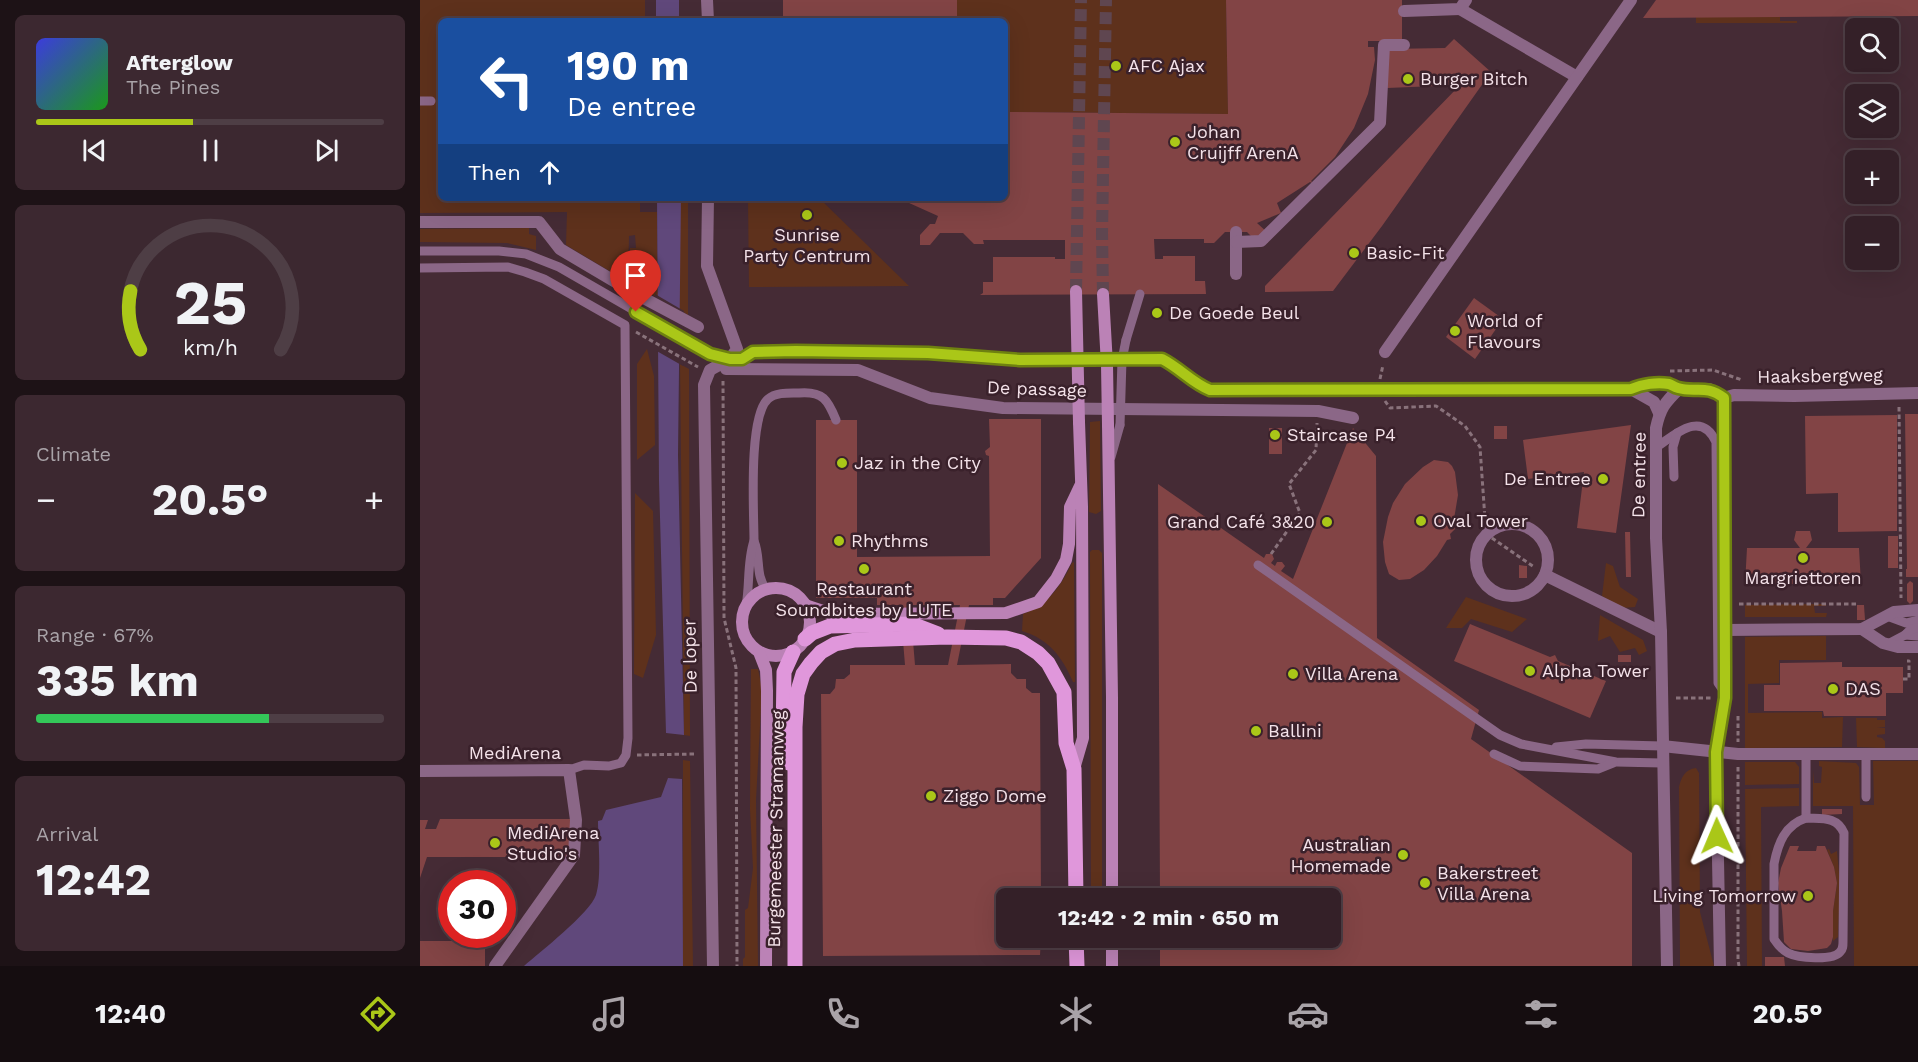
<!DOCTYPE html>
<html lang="en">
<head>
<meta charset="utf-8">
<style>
	body { margin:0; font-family:"Work Sans",sans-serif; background:#3c2830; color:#f1f3f6; height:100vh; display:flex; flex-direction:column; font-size:22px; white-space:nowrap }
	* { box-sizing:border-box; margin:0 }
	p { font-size:20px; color:#a9a3a8 }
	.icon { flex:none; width:33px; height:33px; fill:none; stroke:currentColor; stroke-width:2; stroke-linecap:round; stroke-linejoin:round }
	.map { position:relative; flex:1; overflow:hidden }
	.sheet { display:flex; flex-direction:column; gap:15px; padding:15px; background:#1d1216; width:420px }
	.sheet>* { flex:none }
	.guide { position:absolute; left:18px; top:18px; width:570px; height:183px; border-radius:9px; box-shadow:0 6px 24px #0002,0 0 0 2px #4e3e45; background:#1a4fa0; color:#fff; overflow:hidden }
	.tools { position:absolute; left:1425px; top:18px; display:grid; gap:12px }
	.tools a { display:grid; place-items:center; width:54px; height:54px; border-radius:9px; background:#342028; box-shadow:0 6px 24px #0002,0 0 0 2px #4e3e45; font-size:30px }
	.speed { position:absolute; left:18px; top:870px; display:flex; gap:12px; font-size:30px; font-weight:700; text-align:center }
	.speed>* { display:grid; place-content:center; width:78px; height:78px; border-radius:50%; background:#342028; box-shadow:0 6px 24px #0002,0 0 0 2px #4e3e45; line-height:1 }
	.speed .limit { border:9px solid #d22; background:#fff; color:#111 }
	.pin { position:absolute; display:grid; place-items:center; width:51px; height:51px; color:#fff; margin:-62px -26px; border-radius:50% 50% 50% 0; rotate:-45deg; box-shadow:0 0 6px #0007 }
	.pin .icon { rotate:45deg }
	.me { position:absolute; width:66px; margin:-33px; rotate:359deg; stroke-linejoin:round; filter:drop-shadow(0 0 4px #0008) }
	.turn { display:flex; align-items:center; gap:21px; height:126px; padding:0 30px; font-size:27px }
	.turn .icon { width:78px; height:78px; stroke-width:2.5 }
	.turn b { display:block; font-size:42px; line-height:51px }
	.then { display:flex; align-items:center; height:57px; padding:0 30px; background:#0003; gap:12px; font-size:22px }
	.big { font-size:45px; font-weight:700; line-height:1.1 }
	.sheet .card { flex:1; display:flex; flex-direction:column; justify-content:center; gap:9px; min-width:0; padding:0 21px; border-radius:9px; background:#3c2830 }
	.sheet .dial { align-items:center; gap:0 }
	.dial svg { height:156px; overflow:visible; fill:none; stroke:#4e3e45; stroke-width:7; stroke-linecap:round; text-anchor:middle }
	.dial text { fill:#f1f3f6; stroke:none }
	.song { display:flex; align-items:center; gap:18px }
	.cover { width:72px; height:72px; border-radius:9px; background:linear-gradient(135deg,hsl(240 70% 55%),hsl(120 70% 35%)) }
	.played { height:6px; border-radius:3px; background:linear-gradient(90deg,#aac718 45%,#4e3e45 45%) }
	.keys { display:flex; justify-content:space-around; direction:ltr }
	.heat { display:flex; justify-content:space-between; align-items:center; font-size:33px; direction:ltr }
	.charge { height:9px; border-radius:4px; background:linear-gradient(90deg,#34c759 67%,#4e3e45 0) }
	.trip { position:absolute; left:576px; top:888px; width:345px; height:60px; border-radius:9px; background:#342028; box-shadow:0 6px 24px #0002,0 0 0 2px #4e3e45; font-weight:700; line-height:60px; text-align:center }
	.dock { display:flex; height:96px; justify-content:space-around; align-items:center; background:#150d10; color:#a9a3a8 }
	.dock .icon { width:42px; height:42px }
	.dock .active { color:#aac718 }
	.dock b { font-size:27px; color:#f1f3f6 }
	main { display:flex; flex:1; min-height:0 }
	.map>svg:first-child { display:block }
</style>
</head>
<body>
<main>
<section class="sheet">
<div class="card">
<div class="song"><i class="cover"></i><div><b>Afterglow</b><p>The Pines</p></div></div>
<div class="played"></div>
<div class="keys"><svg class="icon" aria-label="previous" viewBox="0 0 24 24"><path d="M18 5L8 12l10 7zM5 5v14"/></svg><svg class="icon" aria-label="pause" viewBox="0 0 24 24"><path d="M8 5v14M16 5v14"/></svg><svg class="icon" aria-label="next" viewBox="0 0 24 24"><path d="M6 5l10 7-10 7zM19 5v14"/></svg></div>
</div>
<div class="card dial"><svg viewBox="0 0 100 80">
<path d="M14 69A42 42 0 1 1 86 69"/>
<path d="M14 69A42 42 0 0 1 9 39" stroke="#aac718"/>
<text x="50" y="56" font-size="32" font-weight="700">25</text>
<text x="50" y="72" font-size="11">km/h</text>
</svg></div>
<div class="card"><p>Climate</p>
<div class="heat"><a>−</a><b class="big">20.5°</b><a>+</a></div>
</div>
<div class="card"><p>Range · 67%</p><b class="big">335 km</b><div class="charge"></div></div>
<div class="card"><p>Arrival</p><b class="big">12:42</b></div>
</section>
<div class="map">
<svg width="1498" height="966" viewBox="0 0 1498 966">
	<rect width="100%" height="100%" fill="#452b35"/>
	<!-- green -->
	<g fill="#5e311c">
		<path d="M0,0H225V21H21V198H220V212H237L238,298L210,283V248H216L215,235L209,236L208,282L146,245L147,212L0,213Z"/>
		<path d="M537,0H806L808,114L585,112V21H537Z"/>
		<path d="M1276,17H1360V21H1377V23H1276Z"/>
		<path d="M259,198H268V315L259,309Z"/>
		<path d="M328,198H399L489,286L329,287Z"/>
		<path d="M109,228V234L116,236V250L87,243L0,242V229Z"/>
		<path d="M227,349L234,376L235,445L217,460V364Z"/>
		<path d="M260,364L269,369L270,736L264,735Z"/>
		<path d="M680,421L681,511L676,514L669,512L670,422Z"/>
		<path d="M215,493L233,511L236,635L223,678L214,674Z"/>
		<path d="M672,550H679L682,553V898H671L670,552Z"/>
		<path d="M654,562L655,682H653C643,658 629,639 602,631L603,614C628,605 641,586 652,563Z"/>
		<path d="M1186,563L1193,566L1200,587L1218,599L1215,607L1202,608L1182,596Z"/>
		<path d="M1046,597L1107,619L1092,632L1051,619L1042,628H1026Z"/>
		<path d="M1406,604V606H1394L1395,613H1407L1406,617H1325V605Z"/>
		<path d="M1180,615L1223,640L1227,651L1219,655L1215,648L1200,652L1190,636L1178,641Z"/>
		<path d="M1406,636V660H1359V683L1328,684V713L1402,712V718L1423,717L1422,747L1325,748V637Z"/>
		<path d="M331,669H338L342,689L336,800L338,966H323V959L325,957V910L328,908L333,868L330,809Z"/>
		<path d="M1436,718H1457V720H1465V727H1457L1465,728V734L1457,735V737L1462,738L1465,741V748L1437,747Z"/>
		<path d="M263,760L270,761L273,966H263Z"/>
		<path d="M1453,761H1498V966H1434L1433,806H1393V771L1394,783H1401L1402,767L1399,766V761L1436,763L1439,767L1440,805H1454Z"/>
		<path d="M1325,762H1375L1379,767V784L1325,785Z"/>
		<path d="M1276,768L1279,773L1280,912L1294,966H1260L1259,787C1261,778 1265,769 1276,768Z"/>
		<path d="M1379,788V806L1341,807L1342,966H1327L1325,789Z"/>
		<path d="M1409,849L1411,854L1417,851L1420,884L1418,937L1413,941V911L1417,883L1414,867L1407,850Z"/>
	</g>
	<!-- water -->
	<g fill="#60487b">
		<rect x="236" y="0" width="23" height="21"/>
		<path d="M237,198H261L258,455L264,735L246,733L239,481Z"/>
		<path d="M248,778L262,779L263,966H104C120,952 170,913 176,895C182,876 178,842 178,821L182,820L186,810L241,797Z"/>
	</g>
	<!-- pier -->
	<path fill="#452b35" d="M235,294L264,311L263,366L235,350Z"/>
	<!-- building -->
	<g fill="#824445" fill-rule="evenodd">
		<rect x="363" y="0" width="174" height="21"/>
		<path d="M806,0H982V41H948V47H954L955,60L948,94L934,128L915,157L891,181L894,184L890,182L857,203L861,213L837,223L848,233V243H838L827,232H805L794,243H784V239H734L735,259H743V256H775V281H785L786,294L560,295L563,293V282H573V257H635V259H645V240H563L564,244H554L543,233H520L510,245H500V235L510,224H515L518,216L478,198H585V112L808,114Z"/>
		<path d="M1236,0H1498V16L1223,18Z"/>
		<path d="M1034,39L1071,72L962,226L913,291L845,292V286L1040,85L967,88L968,49L1025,48Z"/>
		<path d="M1054,298L1083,319L1055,359L1026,337Z"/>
		<path d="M1485,414H1498V577H1486V569H1487Z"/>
		<path d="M1477,415V531L1418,532V493L1386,494L1385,416Z"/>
		<path d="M569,419H621V558L585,598H573V605H549L537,665L591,664V673L597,679H606V688L612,693H620L621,898H586V938H621L620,955L403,956L401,694H410L415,688L416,679H424L430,674V665H485L480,605H457V598H396V420H437V557L570,556L569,456L566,455L565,451L570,447ZM490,605H540L528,665H495Z"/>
		<path d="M1211,425L1196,533L1157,528L1164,472L1140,475L1139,478L1135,480L1131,476L1108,479L1103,440Z"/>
		<rect x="1074" y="426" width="13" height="13"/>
		<rect x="849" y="428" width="13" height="26"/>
		<path d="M933,428L956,456L957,638L1059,710L1051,739L1212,853V966H740V938H910V898H740L738,484L844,558L846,554H852L854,559L851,563L855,566L857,562H862L865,566L861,571L873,579Z"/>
		<path d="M1014,460L1028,462L1032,466L1035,472L1038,495L1033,525L1035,529L1030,534L1031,539L1027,540L1017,556L1004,570L990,579L979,580L969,574L965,562L963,542L968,517L973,503L985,484L1003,467Z"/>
		<path d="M1376,531H1390L1392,540L1386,548H1439L1441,584H1325L1327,548H1380L1374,540Z"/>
		<path d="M1205,532H1210L1211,577H1206Z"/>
		<rect x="1468" y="536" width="10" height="32"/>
		<path d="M1099,565L1107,566V578H1099Z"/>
		<path d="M1490,581L1493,583V601L1490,604L1487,601V584Z"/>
		<path d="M1437,605H1444L1445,620H1437Z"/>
		<path d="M1050,624L1130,657L1135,655L1138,661L1186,681L1170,718L1034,661Z"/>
		<rect x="1198" y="655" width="13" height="7"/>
		<path d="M1422,662V667H1483V693H1466V716H1404L1403,711H1344V685H1360V663Z"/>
		<path d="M1402,809H1422V814L1402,815Z"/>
		<path d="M20,819H151V857H7L0,878V820H8L5,829H16Z"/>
		<path d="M1370,846H1379L1377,851H1396L1397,846H1405L1414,867L1417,883L1413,911V937L1411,944L1407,948L1388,951L1371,949L1364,942L1362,911L1358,883L1361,868Z"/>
		<rect x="0" y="941" width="65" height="25"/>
		<path d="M1345,957H1364L1365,966H1345Z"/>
	</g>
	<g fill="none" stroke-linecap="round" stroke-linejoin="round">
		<!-- secondary-tunnel -->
		<g stroke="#5f4650" stroke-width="12" stroke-dasharray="12 6" stroke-linecap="butt">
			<path d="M656,291L661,0"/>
			<path d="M683,294L682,233L686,0"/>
		</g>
		<!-- path -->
		<g stroke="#89727b" stroke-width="3" stroke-dasharray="4.5 3" stroke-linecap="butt">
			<path d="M216,332L278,367"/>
			<path d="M1250,371L1293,370L1322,380"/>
			<path d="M960,379L963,365"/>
			<path d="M303,381L304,618L316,668L317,966"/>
			<path d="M965,401L970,408L1016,406L1045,426L1060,447L1066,534L1114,567"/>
			<path d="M1479,407L1481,598"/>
			<path d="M851,554L880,513L869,484L896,450L897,423"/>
			<path d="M1319,604H1437"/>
			<path d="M1483,679H1489V661H1487"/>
			<path d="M1256,698H1291"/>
			<path d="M1318,716V742"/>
			<path d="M217,755L276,754"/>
			<path d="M1318,767V960L1319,966"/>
		</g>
		<!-- lane -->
		<g stroke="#8b6787" stroke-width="9">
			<path d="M0,101H11"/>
			<path d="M0,251H79L106,254L139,267L290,354L310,359H322L333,352L376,350L508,353L600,360L743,359C760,368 772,383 790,390L1211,389"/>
			<path d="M0,268L88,267L105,272L124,279L205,325L208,738L206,755L201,763L189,766L164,765L149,770"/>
			<path d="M706,340L720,294"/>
			<path d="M1235,448C1255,435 1281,409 1296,442L1298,683L1305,693"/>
			<path d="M691,457L700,425"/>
			<path d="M1254,477L1253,447L1257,433"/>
			<path d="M334,541C341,557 335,575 346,589"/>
			<path d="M838,565L1080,735L1101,744L1196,762L1242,763"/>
			<path d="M326,606C330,585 327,561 334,541C334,513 328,417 348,399C356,392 369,393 379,393C403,391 408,400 416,420"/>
			<path d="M1467,616L1486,623L1498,620"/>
			<path d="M1485,635L1498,636"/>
			<path d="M1468,644L1485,635L1491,629L1498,628"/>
			<path d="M1136,747L1166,744L1242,746"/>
			<path d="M1074,754L1100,766L1178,769L1193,763"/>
			<path d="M1446,754V797"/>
			<path d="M1386,755V818"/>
			<path d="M1386,818C1402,819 1417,816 1424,833L1423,942C1423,946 1423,949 1420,952C1413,961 1378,958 1368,953C1362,950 1358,945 1354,939V864C1358,843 1365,825 1386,818Z"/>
		</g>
		<!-- street -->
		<g stroke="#8b6787" stroke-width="12">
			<path d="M287,0L288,21"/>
			<path d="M1040,9L1157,77"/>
			<path d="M984,11L1040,9L1046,0"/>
			<path d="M288,198L287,266L317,349L310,359L290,370L284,385L293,966"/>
			<path d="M0,222H119L140,249L216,294L278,327"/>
			<path d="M816,232V274"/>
			<path d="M816,242L841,241L960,123L964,45H984"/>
			<path d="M965,352L1211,0"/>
			<path d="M306,369L438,370L510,398L583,408L898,411L933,418"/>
			<path d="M1304,398L1314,395L1374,396L1498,393"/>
			<path d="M1239,413L1234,402L1211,389C1225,382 1244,382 1259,389"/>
			<circle cx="1092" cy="560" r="36"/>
			<path d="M1125,575L1241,632"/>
			<path d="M1442,629L1463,643L1478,647H1498"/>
			<path d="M1305,630L1442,629L1474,612L1498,610"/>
			<path d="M1242,746L1318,754H1498"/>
			<path d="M0,771L149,770L156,820L154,855L75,966"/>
			<path d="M1247,966L1241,632L1236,538V428C1240,409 1245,402 1259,389H1289L1304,398"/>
			<path d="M1300,966L1296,752L1305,698V666L1304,398"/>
		</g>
		<!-- secondary -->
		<g stroke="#bb82b6" stroke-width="12">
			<path d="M688,425L692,697V898"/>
			<circle cx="356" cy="622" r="34"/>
			<path d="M385,605L412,614L586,613L618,602L636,579L646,560L649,544L650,507L660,486"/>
			<path d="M339,652L346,670L347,691L346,966"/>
			<path d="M654,769L663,738L662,507L659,422"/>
			<path d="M692,938V966"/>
		</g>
		<!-- primary -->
		<g stroke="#e097db" stroke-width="15">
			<path d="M385,639L392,633L410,626L492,624L518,634"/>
			<path d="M369,763L363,739L364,672L373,652"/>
			<path d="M656,938L657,966"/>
			<path d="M375,966V727L377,694L383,674L391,663L401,652L415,644L435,640L527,637L586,638L601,642L618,653L628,663L644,692L646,743L654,769L656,898"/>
		</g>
		<!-- lane-bridge -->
		<path stroke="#8b6787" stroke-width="9" d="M700,425L702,360L706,340"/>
		<!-- secondary-bridge -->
		<g stroke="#bb82b6" stroke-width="12">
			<path d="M656,291L659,422"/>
			<path d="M683,294L687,365L688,425"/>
		</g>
	</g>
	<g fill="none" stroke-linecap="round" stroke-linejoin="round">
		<defs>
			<path id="route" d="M216,312L290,354L310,359H322L333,352L376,351L508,353L600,360L742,359C760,368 772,383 790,390L1211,389C1222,384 1237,382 1249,384C1252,385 1254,387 1258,388C1276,393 1286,384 1304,398L1305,666V698L1296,752L1297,836"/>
		</defs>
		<!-- route casing -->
		<use href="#route" stroke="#6e8110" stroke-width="15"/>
		<!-- route -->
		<use href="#route" stroke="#aac718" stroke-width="10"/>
	</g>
	<!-- markers -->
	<g fill="#aac718" stroke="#3a212b" stroke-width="2">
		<circle cx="696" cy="66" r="6"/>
		<circle cx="988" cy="79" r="6"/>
		<circle cx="755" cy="142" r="6"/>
		<circle cx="387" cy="215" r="6"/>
		<circle cx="934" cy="253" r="6"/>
		<circle cx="737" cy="313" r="6"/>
		<circle cx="1035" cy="331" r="6"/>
		<circle cx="855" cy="435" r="6"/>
		<circle cx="422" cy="463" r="6"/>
		<circle cx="1183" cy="479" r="6"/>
		<circle cx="1001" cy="521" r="6"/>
		<circle cx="907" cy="522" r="6"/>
		<circle cx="419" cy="541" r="6"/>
		<circle cx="1383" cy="558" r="6"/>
		<circle cx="444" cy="569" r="6"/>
		<circle cx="1110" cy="671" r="6"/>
		<circle cx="873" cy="674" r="6"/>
		<circle cx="1413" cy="689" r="6"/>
		<circle cx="836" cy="731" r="6"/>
		<circle cx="511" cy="796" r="6"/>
		<circle cx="75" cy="843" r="6"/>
		<circle cx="983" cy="855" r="6"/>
		<circle cx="1005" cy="883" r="6"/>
		<circle cx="1388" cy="896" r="6"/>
	</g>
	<g text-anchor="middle" stroke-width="5" stroke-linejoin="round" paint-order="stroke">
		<!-- poi labels -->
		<g font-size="18" fill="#f4e2e9" stroke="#3a212b" text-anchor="start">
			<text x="708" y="72">AFC Ajax</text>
			<text x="1000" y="85">Burger Bitch</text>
			<text x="767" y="138">Johan<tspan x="767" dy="21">Cruijff ArenA</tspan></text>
			<text x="387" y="241" text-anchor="middle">Sunrise<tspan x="387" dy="21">Party Centrum</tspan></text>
			<text x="946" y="259">Basic-Fit</text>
			<text x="749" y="319">De Goede Beul</text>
			<text x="1047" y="327">World of<tspan x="1047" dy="21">Flavours</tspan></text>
			<text x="867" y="441">Staircase P4</text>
			<text x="434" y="469">Jaz in the City</text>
			<text x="1171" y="485" text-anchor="end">De Entree</text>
			<text x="1013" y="527">Oval Tower</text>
			<text x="895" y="528" text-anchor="end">Grand Café 3&amp;20</text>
			<text x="431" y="547">Rhythms</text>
			<text x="1383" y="584" text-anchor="middle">Margriettoren</text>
			<text x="444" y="595" text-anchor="middle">Restaurant<tspan x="444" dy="21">Soundbites by LUTE</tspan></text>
			<text x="1122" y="677">Alpha Tower</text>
			<text x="885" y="680">Villa Arena</text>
			<text x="1425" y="695">DAS</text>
			<text x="848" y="737">Ballini</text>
			<text x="523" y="802">Ziggo Dome</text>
			<text x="87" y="839">MediArena<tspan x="87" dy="21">Studio's</tspan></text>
			<text x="971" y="851" text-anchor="end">Australian<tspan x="971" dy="21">Homemade</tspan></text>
			<text x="1017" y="879">Bakerstreet<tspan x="1017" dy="21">Villa Arena</tspan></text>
			<text x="1376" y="902" text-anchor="end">Living Tomorrow</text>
		</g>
		<!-- street labels -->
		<g font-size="18" fill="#f4e2e9" stroke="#3a212b">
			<text transform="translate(1400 376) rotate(-1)" y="6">Haaksbergweg</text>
			<text transform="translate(617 389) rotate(2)" y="6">De passage</text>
			<text transform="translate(1219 475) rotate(-89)" y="6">De entree</text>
			<text transform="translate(270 656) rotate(-91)" y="6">De loper</text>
			<text x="95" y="759">MediArena</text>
			<text transform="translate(356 829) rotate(-89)" y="6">Burgemeester Stramanweg</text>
		</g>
	</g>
</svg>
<div class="tools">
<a><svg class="icon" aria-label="search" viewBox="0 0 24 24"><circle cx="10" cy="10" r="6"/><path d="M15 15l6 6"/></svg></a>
<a><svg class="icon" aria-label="layers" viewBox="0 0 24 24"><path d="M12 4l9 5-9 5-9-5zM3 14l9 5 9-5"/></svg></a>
<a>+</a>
<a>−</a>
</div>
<div class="speed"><div class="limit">30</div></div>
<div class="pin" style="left:216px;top:312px;background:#d93025"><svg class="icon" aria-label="arrive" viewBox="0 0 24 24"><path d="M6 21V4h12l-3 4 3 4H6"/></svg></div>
<svg class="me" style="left:1297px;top:836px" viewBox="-20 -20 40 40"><path d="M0-17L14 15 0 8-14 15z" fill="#aac718" stroke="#fff" stroke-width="4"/></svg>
<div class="trip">12:42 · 2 min · 650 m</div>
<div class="guide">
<div class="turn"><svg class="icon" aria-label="left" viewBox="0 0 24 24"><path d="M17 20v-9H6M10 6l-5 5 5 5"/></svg><div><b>190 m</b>De entree</div></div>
<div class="then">Then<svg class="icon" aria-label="ahead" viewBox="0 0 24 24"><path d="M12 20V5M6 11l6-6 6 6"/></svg></div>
</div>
</div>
</main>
<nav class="dock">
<b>12:40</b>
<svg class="icon active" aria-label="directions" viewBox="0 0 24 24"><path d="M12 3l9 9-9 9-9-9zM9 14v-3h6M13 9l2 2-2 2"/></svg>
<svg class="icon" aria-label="music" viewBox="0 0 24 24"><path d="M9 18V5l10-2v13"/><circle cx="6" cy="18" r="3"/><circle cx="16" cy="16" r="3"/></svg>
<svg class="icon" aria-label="phone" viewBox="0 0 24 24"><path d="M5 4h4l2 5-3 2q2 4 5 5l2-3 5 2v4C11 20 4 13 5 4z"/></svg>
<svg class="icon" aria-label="climate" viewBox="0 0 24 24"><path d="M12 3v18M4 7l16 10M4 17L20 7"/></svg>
<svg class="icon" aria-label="car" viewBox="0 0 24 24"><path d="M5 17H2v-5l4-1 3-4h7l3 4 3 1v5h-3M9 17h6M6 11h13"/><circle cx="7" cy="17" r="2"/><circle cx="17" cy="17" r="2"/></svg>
<svg class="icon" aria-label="filters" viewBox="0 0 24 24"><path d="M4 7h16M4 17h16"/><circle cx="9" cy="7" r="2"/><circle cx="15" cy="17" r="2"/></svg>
<b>20.5°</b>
</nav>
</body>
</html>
